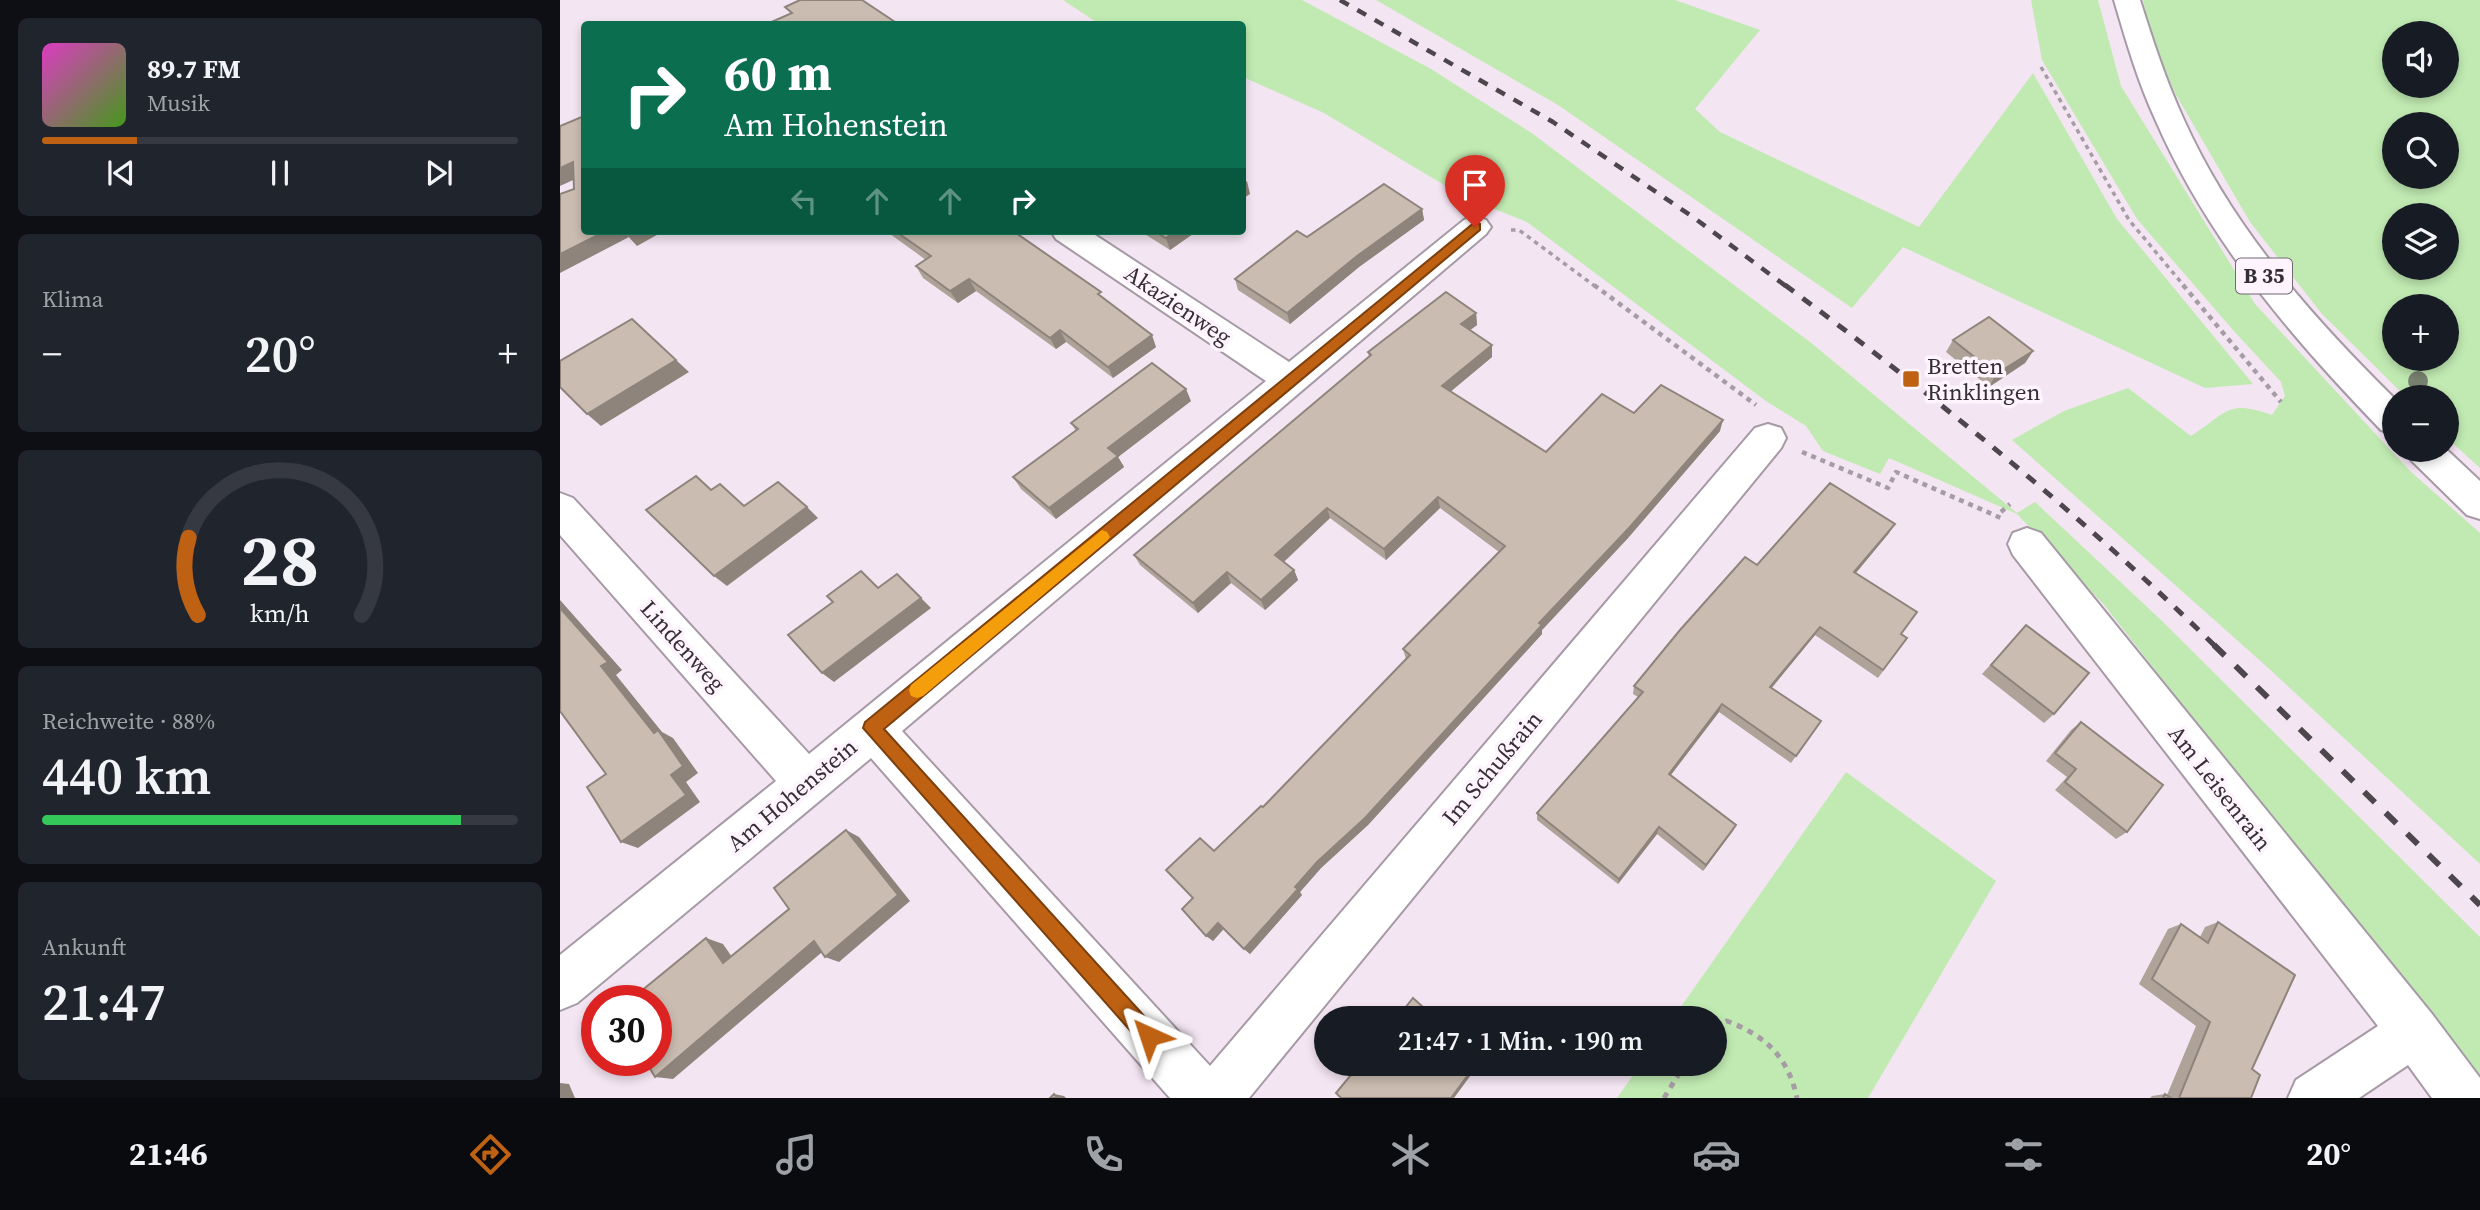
<!DOCTYPE html>
<html lang="de">
<head>
<meta charset="utf-8">
<style>
	body { margin:0; font-family:"Source Serif 4",serif; background:#20242c; color:#f1f3f6; height:100vh; display:flex; flex-direction:column; font-size:26px; white-space:nowrap }
	* { box-sizing:border-box; margin:0 }
	p { font-size:23px; color:#9ea1a6 }
	.icon { flex:none; width:38px; height:38px; fill:none; stroke:currentColor; stroke-width:2; stroke-linecap:round; stroke-linejoin:round }
	.map { position:relative; flex:1; overflow:hidden }
	.drawer { display:flex; flex-direction:column; gap:18px; padding:18px; background:#0d0f14; width:560px }
	.drawer>* { flex:none }
	.top-card { position:absolute; left:21px; top:21px; width:665px; height:214px; border-radius:7px; box-shadow:0 4px 10px #0003; background:#0b6e4f; color:#fff; overflow:hidden }
	.tools { position:absolute; left:1822px; top:21px; display:grid; gap:14px }
	.tools a { display:grid; place-items:center; width:77px; height:77px; border-radius:50%; background:#171b24; box-shadow:0 4px 10px #0003; font-size:35px }
	.speed { position:absolute; left:21px; top:985px; display:flex; gap:14px; font-size:35px; font-weight:700; text-align:center }
	.speed>* { display:grid; place-content:center; width:91px; height:91px; border-radius:50%; background:#171b24; box-shadow:0 4px 10px #0003; line-height:1 }
	.speed .limit { border:10px solid #d22; background:#fff; color:#111 }
	.pin { position:absolute; display:grid; place-items:center; width:60px; height:60px; color:#fff; margin:-72px -30px; border-radius:50% 50% 50% 0; rotate:-45deg; box-shadow:0 0 7px #0007 }
	.pin .icon { rotate:45deg }
	.me { position:absolute; width:77px; margin:-38px; rotate:318deg; stroke-linejoin:round; filter:drop-shadow(0 0 5px #0008) }
	.turn { display:flex; align-items:center; gap:24px; height:147px; padding:0 28px; font-size:32px }
	.turn .icon { width:91px; height:91px; stroke-width:2.5 }
	.turn b { display:block; font-size:49px; line-height:60px }
	.lanes { display:flex; align-items:center; height:66px; padding:0 28px; background:#0003; justify-content:center; gap:35px; direction:ltr }
	.lanes .off { opacity:.35 }
	.big { font-size:52px; font-weight:600; line-height:1.1 }
	.drawer .widget { flex:1; display:flex; flex-direction:column; justify-content:center; gap:10px; min-width:0; padding:0 24px; border-radius:10px; background:#20242c }
	.drawer .dial { align-items:center; gap:0 }
	.dial svg { height:182px; overflow:visible; fill:none; stroke:#363941; stroke-width:7; stroke-linecap:round; text-anchor:middle }
	.dial text { fill:#f1f3f6; stroke:none }
	.song { display:flex; align-items:center; gap:21px }
	.cover { width:84px; height:84px; border-radius:10px; background:linear-gradient(135deg,hsl(310 70% 55%),hsl(100 70% 35%)) }
	.played { height:7px; border-radius:4px; background:linear-gradient(90deg,#be6112 20%,#363941 20%) }
	.keys { display:flex; justify-content:space-around; direction:ltr }
	.heat { display:flex; justify-content:space-between; align-items:center; font-size:38px; direction:ltr }
	.charge { height:10px; border-radius:5px; background:linear-gradient(90deg,#34c759 88%,#363941 0) }
	.trip { position:absolute; left:754px; top:1006px; width:413px; height:70px; border-radius:35px; background:#171b24; box-shadow:0 4px 10px #0003; font-weight:600; line-height:70px; text-align:center }
	.dock { display:flex; height:112px; justify-content:space-around; align-items:center; background:#090b0e; color:#9ea1a6 }
	.dock .icon { width:49px; height:49px }
	.dock .on { color:#be6112 }
	.dock b { font-size:32px; color:#f1f3f6 }
	main { display:flex; flex:1; min-height:0 }
	.map>svg:first-child { display:block }
</style>
</head>
<body>
<main>
<section class="drawer">
<div class="widget">
<div class="song"><i class="cover"></i><div><b>89.7 FM</b><p>Musik</p></div></div>
<div class="played"></div>
<div class="keys"><svg class="icon" aria-label="previous" viewBox="0 0 24 24"><path d="M18 5L8 12l10 7zM5 5v14"/></svg><svg class="icon" aria-label="pause" viewBox="0 0 24 24"><path d="M8 5v14M16 5v14"/></svg><svg class="icon" aria-label="next" viewBox="0 0 24 24"><path d="M6 5l10 7-10 7zM19 5v14"/></svg></div>
</div>
<div class="widget"><p>Klima</p>
<div class="heat"><a>−</a><b class="big">20°</b><a>+</a></div>
</div>
<div class="widget dial"><svg viewBox="0 0 100 80">
<path d="M14 69A42 42 0 1 1 86 69"/>
<path d="M14 69A42 42 0 0 1 10 35" stroke="#be6112"/>
<text x="50" y="56" font-size="32" font-weight="700">28</text>
<text x="50" y="72" font-size="11">km/h</text>
</svg></div>
<div class="widget"><p>Reichweite · 88%</p><b class="big">440 km</b><div class="charge"></div></div>
<div class="widget"><p>Ankunft</p><b class="big">21:47</b></div>
</section>
<div class="map">
<svg width="1920" height="1098" viewBox="0 0 1920 1098">
	<rect width="100%" height="100%" fill="#f3e5f2"/>
	<!-- green -->
	<g fill="#c1eab2" fill-rule="evenodd">
		<path d="M503,0H742L871,69L973,134L1250,342L1457,513L1475,502L1601,620L1920,937V1086L1545,606L1457,514L1329,458L1320,474L1263,451L1246,426L1206,401L967,222L904,197L764,113L683,77L682,24H539Z"/>
		<path d="M816,0H1115L1200,30L1135,109L1160,132L1359,227L1473,73L1557,219L1693,384L1645,388L1343,247L1292,308L998,105Z"/>
		<path d="M1471,0H1538L1561,86L1695,304L1850,471L1920,533V864L1705,665L1452,440L1504,411L1568,388L1631,436C1668,412 1667,399 1712,415L1725,396L1721,382L1673,330L1577,219L1482,60Z"/>
		<path d="M1583,0H1920V468L1887,438L1886,397H1846L1762,314L1690,222L1615,93L1589,31ZM1834,33H1886V86H1834ZM1834,124H1886V177H1834ZM1834,215H1886V268H1834ZM1834,306H1886V359H1834Z"/>
		<path d="M1286,772L1436,881L1308,1098H1057L1081,1064H1155V1018H1113Z"/>
	</g>
	<g fill="none" stroke-linecap="round" stroke-linejoin="round">
		<defs>
			<g id="minor">
				<path d="M915,216L926,220L931,227L926,234L342,731L650,1066L1195,428L1208,424L1221,428L1226,438L1221,448L689,1098H610L311,758L17,1003L0,1010V955L216,781L0,535V493L13,498L249,754L706,381L496,239L491,231H529L729,362L904,220Z"/>
				<path d="M1467,528L1481,533L1872,1014L1920,1078V1098H1872L1848,1065L1799,1098H1728L1736,1080L1818,1026L1453,555L1448,544L1453,533Z"/>
			</g>
			<g id="primary">
				<path d="M1554,0H1580C1593,41 1606,81 1624,120C1672,227 1751,316 1834,398V434L1821,430C1732,338 1648,240 1596,121C1578,82 1566,41 1554,0Z"/>
				<path d="M1886,449L1920,481V519L1907,515L1851,460L1846,450Z"/>
			</g>
		</defs>
		<!-- minor casing -->
		<use href="#minor" stroke="#a69aa6" stroke-width="4"/>
		<!-- primary casing -->
		<use href="#primary" stroke="#a69aa6" stroke-width="4"/>
		<!-- path-far2 -->
		<g stroke="#a69ca5" stroke-width="3.5" stroke-dasharray="4.5 4.5" stroke-linecap="butt">
			<path d="M1481,67L1569,220L1625,287"/>
			<path d="M951,230H959L1036,287"/>
		</g>
		<!-- path-far1 -->
		<g stroke="#a69ca5" stroke-width="4.5" stroke-dasharray="5 5" stroke-linecap="butt">
			<path d="M1034,285L1196,405"/>
			<path d="M1623,285L1721,402"/>
			<path d="M1242,452L1328,488L1336,472L1441,518"/>
			<path d="M1441,512L1450,504"/>
		</g>
		<!-- path -->
		<g stroke="#a69ca5" stroke-width="5" stroke-dasharray="6 6" stroke-linecap="butt">
			<path d="M1155,1027L1167,1021C1206,1036 1228,1057 1237,1098"/>
			<path d="M1104,1098L1125,1064"/>
		</g>
		<!-- minor -->
		<use href="#minor" fill="#fff" fill-rule="evenodd"/>
		<!-- primary -->
		<use href="#primary" fill="#fff" fill-rule="evenodd"/>
		<!-- rail-far2 -->
		<path stroke="#4d474d" stroke-width="4.5" stroke-dasharray="10 10" stroke-linecap="butt" d="M780,0L993,122L1133,217L1227,287"/>
		<!-- rail-far1 -->
		<path stroke="#4d474d" stroke-width="5" stroke-dasharray="11 11" stroke-linecap="butt" d="M1225,285C1374,396 1523,516 1656,647"/>
		<!-- rail -->
		<path stroke="#4d474d" stroke-width="6" stroke-dasharray="15 15" stroke-linecap="butt" d="M1654,645L1920,905"/>
	</g>
	<!-- trees -->
	<circle fill="#7a8372" cx="1858" cy="381" r="10"/>
	<!-- wall -->
	<g fill="#afa298">
		<path d="M862,209L864,220L799,267L730,324L678,290L675,279L747,237Z"/>
		<path d="M326,231H453L544,299L596,347L553,378L506,342L496,349L416,291L398,303L363,278L356,266L366,260Z"/>
		<path d="M580,231H637L610,250Z"/>
		<path d="M916,313L917,325L910,330L932,345V357L891,391L986,452L1074,413L1160,431L1068,538L982,630V634L808,825L761,868L740,892L742,895L690,954L664,929L653,941L633,898L654,851L703,807L846,659L843,649L939,552L880,508L826,560L770,518L724,562L734,570L738,580L705,610L671,583L638,613L580,565L574,555L809,357L808,352Z"/>
		<path d="M1393,340L1473,351L1465,363L1429,387L1386,352Z"/>
		<path d="M631,401L558,457L564,467L496,519L461,489L453,477L516,431L511,423Z"/>
		<path d="M1329,533L1296,573L1342,634L1347,638L1318,678L1255,635L1211,688L1261,721L1231,763L1159,712L1111,775L1176,825L1143,871L1097,834L1058,884L977,820V813L1078,697L1073,694L1074,686L1197,565Z"/>
		<path d="M1466,625L1494,714L1484,723L1422,674Z"/>
		<path d="M1521,722L1567,832L1556,839L1495,790L1507,777L1486,761L1511,730Z"/>
		<path d="M1658,922L1692,1069L1691,1098H1590L1592,1096L1605,1094L1607,1095L1636,1026L1579,984L1608,929L1621,924L1640,937L1645,927Z"/>
	</g>
	<!-- shaded-wall -->
	<g fill="#8e847c">
		<path d="M13,162L24,175L0,186V168Z"/>
		<path d="M687,181L690,194L682,199V185Z"/>
		<path d="M862,209L864,220L799,267L730,324L727,313L797,256Z"/>
		<path d="M46,231H63L69,237L0,273V254Z"/>
		<path d="M71,231H104L77,246L66,234Z"/>
		<path d="M616,231H637L610,250L606,238Z"/>
		<path d="M409,279L416,291L398,303L390,291Z"/>
		<path d="M916,313L917,325L902,336L901,324Z"/>
		<path d="M500,330L506,342L496,349L490,338Z"/>
		<path d="M592,335L596,347L553,378L548,367Z"/>
		<path d="M932,345V357L883,398L882,386Z"/>
		<path d="M1473,351L1465,363L1429,387L1436,374Z"/>
		<path d="M116,360L129,372L41,426L27,414Z"/>
		<path d="M626,389L631,401L558,457L564,467L496,519L489,508L548,448Z"/>
		<path d="M1163,420L1160,431L1068,538L982,630V634L808,825L761,868L740,892L742,895L690,954L684,949L735,887L757,862Z"/>
		<path d="M878,497L880,508L826,560L824,549Z"/>
		<path d="M247,507L258,518L167,586L154,576Z"/>
		<path d="M767,508L770,518L719,566L715,555Z"/>
		<path d="M1335,524L1329,533L1289,581L1294,572Z"/>
		<path d="M734,570L738,580L705,610L701,600Z"/>
		<path d="M667,572L671,583L638,613L633,603Z"/>
		<path d="M361,598L371,608L274,682L262,673Z"/>
		<path d="M0,600L62,670L56,675L102,732L113,738L138,773L126,782L140,802L78,848L61,842L111,775L94,733L41,666L0,608Z"/>
		<path d="M1260,627L1255,635L1206,695L1210,687Z"/>
		<path d="M1162,704L1159,712L1106,781L1109,774Z"/>
		<path d="M1176,825L1173,831L1143,871L1146,865Z"/>
		<path d="M1099,827L1097,834L1058,884L1059,879Z"/>
		<path d="M286,830L299,837L350,901L279,962L265,957Z"/>
		<path d="M658,923L664,928L653,941L646,936Z"/>
		<path d="M146,938L163,944L179,967L163,963Z"/>
		<path d="M254,941L268,947L113,1079L95,1077Z"/>
		<path d="M916,1064H919L894,1098H891Z"/>
		<path d="M0,1083L9,1084L15,1098H0Z"/>
		<path d="M494,1094L504,1096L506,1098H497Z"/>
	</g>
	<!-- building -->
	<g fill="#cbbcb1" stroke="#8e847c" stroke-width="2">
		<path d="M240,0H302L338,24H207L232,13L225,7Z"/>
		<path d="M24,116V231H46L0,254V194L14,189L13,162L0,168V126Z"/>
		<path d="M824,184L862,209L797,256L727,313L675,279L737,231L747,237Z"/>
		<path d="M335,231H453L541,292L538,294L592,335L548,367L500,330L490,338L409,279L390,291L356,266L371,256Z"/>
		<path d="M594,231H616L606,238Z"/>
		<path d="M886,292L916,313L901,324L932,345L882,386L986,452L1042,394L1074,413L1101,385L1163,420L1069,528L979,623L982,625L805,818L757,862L735,887L738,889L684,949L658,923L646,936L622,909L633,898L606,870L640,838L654,851L701,806L703,807L850,655L843,649L945,546L878,497L824,549L767,508L715,555L734,570L701,600L667,572L633,603L574,555L811,355L808,352Z"/>
		<path d="M1429,317L1473,351L1436,374L1393,340Z"/>
		<path d="M72,319L116,360L27,414L0,387V361Z"/>
		<path d="M592,363L626,389L548,448L558,456L489,508L453,477L518,429L511,423Z"/>
		<path d="M136,476L151,490L160,484L184,506L218,482L247,507L154,576L86,510Z"/>
		<path d="M1270,483L1335,524L1294,572L1357,612L1341,634L1347,638L1323,670L1260,627L1210,687L1261,721L1236,756L1162,704L1109,774L1176,825L1146,865L1099,827L1059,879L977,813L1083,692L1074,686L1120,630L1185,557L1197,565Z"/>
		<path d="M301,571L318,588L337,574L361,598L262,673L228,635L273,602L267,596Z"/>
		<path d="M0,608L48,662L41,666L94,733L98,730L123,766L111,775L126,795L61,842L27,787L46,774L0,711Z"/>
		<path d="M1466,625L1529,673L1494,714L1431,665Z"/>
		<path d="M1521,722L1603,785L1567,832L1505,782L1516,769L1495,753Z"/>
		<path d="M286,830L338,895L265,957L254,941L95,1077L85,1060H96V1001H69L146,938L163,963L229,909L214,888Z"/>
		<path d="M1658,922L1735,975L1692,1069L1700,1075L1691,1098H1619L1650,1022L1592,979L1621,924L1648,943Z"/>
		<path d="M853,998L875,1018H837Z"/>
		<path d="M800,1064H916L891,1098H781L776,1093Z"/>
		<path d="M494,1094L497,1098H490Z"/>
		<path d="M1605,1094L1611,1098H1603Z"/>
	</g>
	<!-- route -->
	<path fill="#be6112" stroke="#7c3f0c" stroke-width="2" d="M915,222L920,224V230L324,729L596,1029L599,1036L596,1044L589,1047L582,1044L303,728L305,722Z"/>
	<!-- slow -->
	<path fill="#f59e0b" d="M542,530L547,532L550,537L547,541L363,696L357,698L351,696L349,690L351,685Z"/>
	<!-- markers -->
	<rect fill="#be6112" stroke="#fef4fe" stroke-width="2.5" x="1342" y="370" width="18" height="18" rx="3.5"/>
	<g text-anchor="middle" stroke-width="7" stroke-linejoin="round" paint-order="stroke">
		<!-- shield labels -->
		<rect fill="#fef4fe" stroke="#716a71" stroke-width="2" x="1676" y="258.5" width="56" height="35" rx="5"/>
		<g font-size="21" font-weight="bold" fill="#342f34">
			<text x="1704" y="283">B 35</text>
		</g>
		<!-- street labels -->
		<g font-size="23" fill="#342f34" stroke="#fef4fe">
			<text transform="translate(618 305) rotate(34)" y="8">Akazienweg</text>
			<text transform="translate(123 646) rotate(48)" y="8">Lindenweg</text>
			<text transform="translate(932 768) rotate(-50)" y="8">Im Schußrain</text>
			<text transform="translate(1660 788) rotate(52)" y="8">Am Leisenrain</text>
			<text transform="translate(232 795) rotate(-40)" y="8">Am Hohenstein</text>
		</g>
		<!-- poi labels -->
		<g font-size="23" fill="#342f34" stroke="#fef4fe" text-anchor="start">
			<text x="1367" y="374">Bretten<tspan x="1367" dy="26">Rinklingen</tspan></text>
		</g>
	</g>
</svg>
<div class="tools">
<a><svg class="icon" aria-label="sound" viewBox="0 0 24 24"><path d="M4 9h4l5-4v14l-5-4H4zM17 9q2 3 0 6"/></svg></a>
<a><svg class="icon" aria-label="search" viewBox="0 0 24 24"><circle cx="10" cy="10" r="6"/><path d="M15 15l6 6"/></svg></a>
<a><svg class="icon" aria-label="layers" viewBox="0 0 24 24"><path d="M12 4l9 5-9 5-9-5zM3 14l9 5 9-5"/></svg></a>
<a>+</a>
<a>−</a>
</div>
<div class="speed"><div class="limit">30</div></div>
<div class="pin" style="left:915px;top:227px;background:#d93025"><svg class="icon" aria-label="arrive" viewBox="0 0 24 24"><path d="M6 21V4h12l-3 4 3 4H6"/></svg></div>
<svg class="me" style="left:589px;top:1036px" viewBox="-20 -20 40 40"><path d="M0-17L14 15 0 8-14 15z" fill="#be6112" stroke="#fff" stroke-width="4"/></svg>
<div class="trip">21:47 · 1 Min. · 190 m</div>
<div class="top-card">
<div class="turn"><svg class="icon" aria-label="right" viewBox="0 0 24 24"><path d="M7 20v-9h11M14 6l5 5-5 5"/></svg><div><b>60 m</b>Am Hohenstein</div></div>
<div class="lanes"><svg class="icon off" aria-label="left" viewBox="0 0 24 24"><path d="M17 20v-9H6M10 6l-5 5 5 5"/></svg><svg class="icon off" aria-label="ahead" viewBox="0 0 24 24"><path d="M12 20V5M6 11l6-6 6 6"/></svg><svg class="icon off" aria-label="ahead" viewBox="0 0 24 24"><path d="M12 20V5M6 11l6-6 6 6"/></svg><svg class="icon" aria-label="right" viewBox="0 0 24 24"><path d="M7 20v-9h11M14 6l5 5-5 5"/></svg></div>
</div>
</div>
</main>
<nav class="dock">
<b>21:46</b>
<svg class="icon on" aria-label="directions" viewBox="0 0 24 24"><path d="M12 3l9 9-9 9-9-9zM9 14v-3h6M13 9l2 2-2 2"/></svg>
<svg class="icon" aria-label="music" viewBox="0 0 24 24"><path d="M9 18V5l10-2v13"/><circle cx="6" cy="18" r="3"/><circle cx="16" cy="16" r="3"/></svg>
<svg class="icon" aria-label="phone" viewBox="0 0 24 24"><path d="M5 4h4l2 5-3 2q2 4 5 5l2-3 5 2v4C11 20 4 13 5 4z"/></svg>
<svg class="icon" aria-label="climate" viewBox="0 0 24 24"><path d="M12 3v18M4 7l16 10M4 17L20 7"/></svg>
<svg class="icon" aria-label="car" viewBox="0 0 24 24"><path d="M5 17H2v-5l4-1 3-4h7l3 4 3 1v5h-3M9 17h6M6 11h13"/><circle cx="7" cy="17" r="2"/><circle cx="17" cy="17" r="2"/></svg>
<svg class="icon" aria-label="filters" viewBox="0 0 24 24"><path d="M4 7h16M4 17h16"/><circle cx="9" cy="7" r="2"/><circle cx="15" cy="17" r="2"/></svg>
<b>20°</b>
</nav>
</body>
</html>
